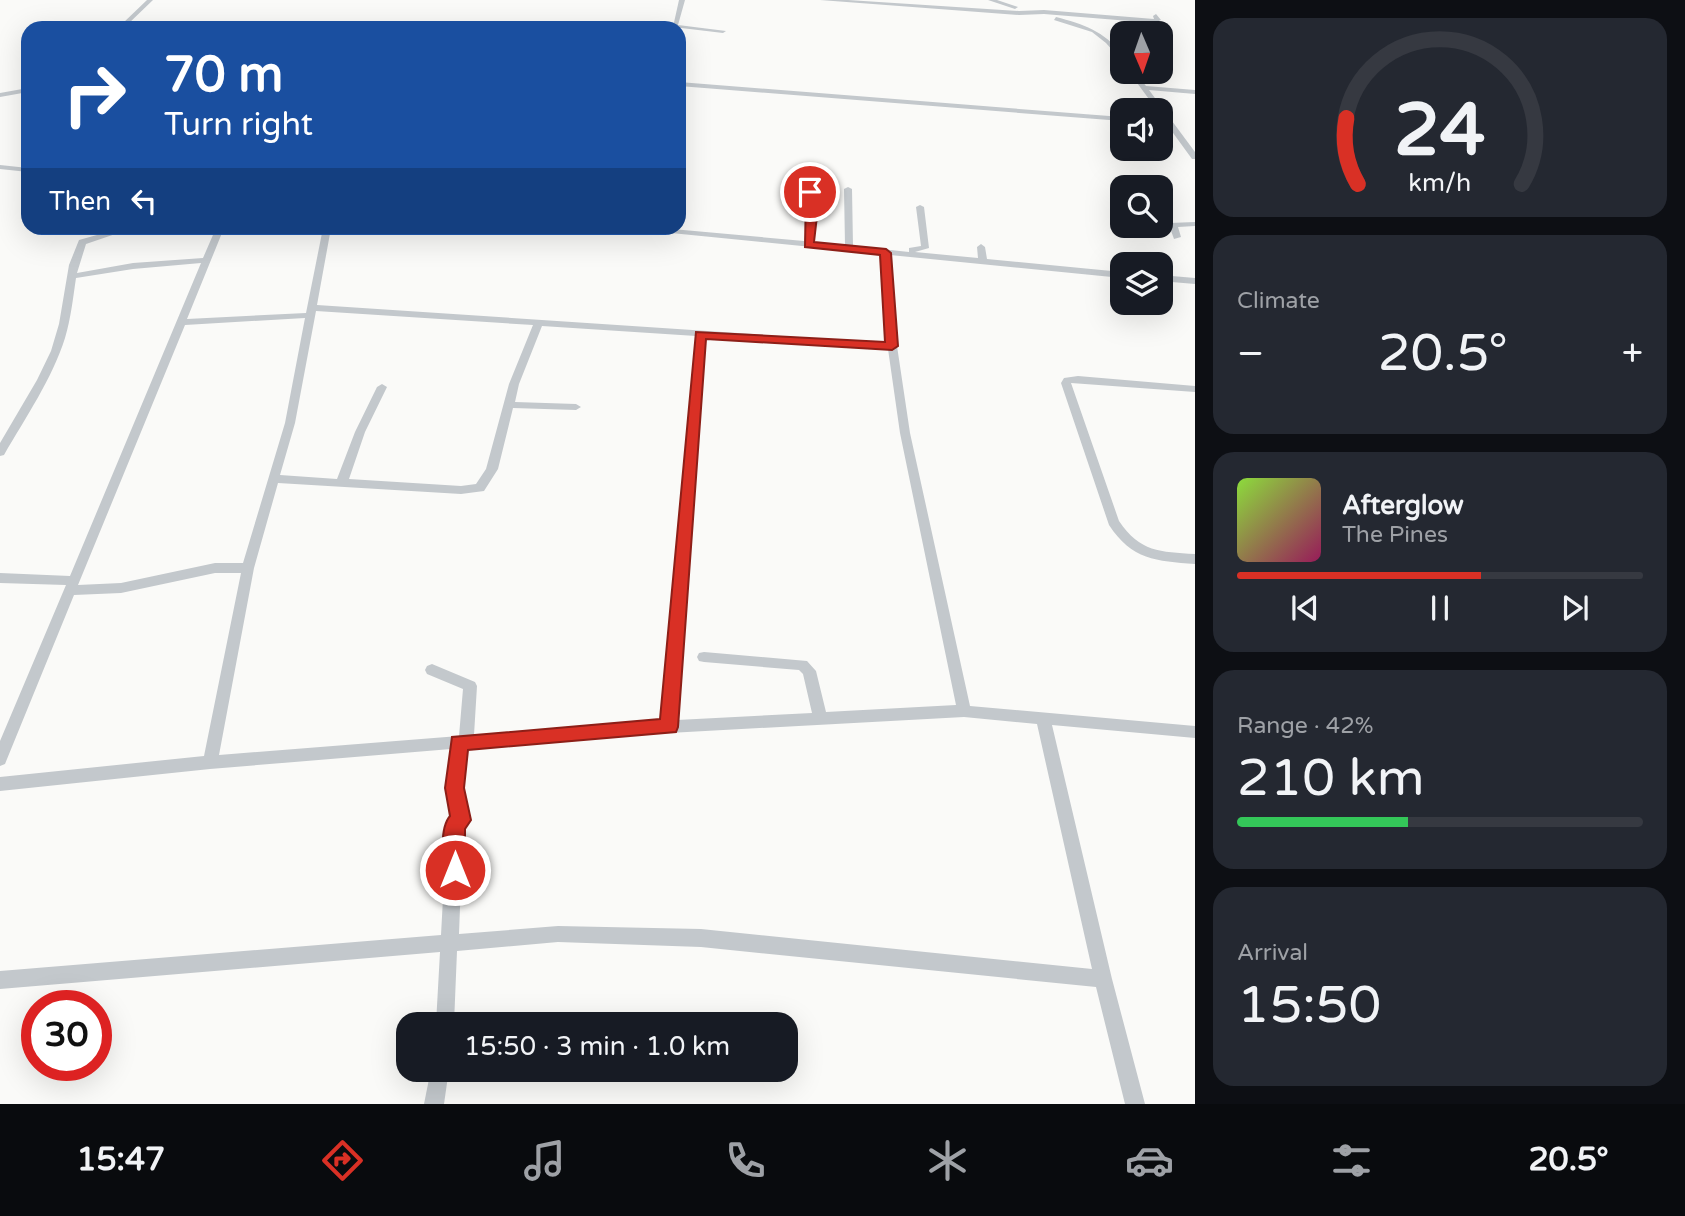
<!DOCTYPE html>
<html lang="en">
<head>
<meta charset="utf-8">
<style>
	body { margin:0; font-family:"Varela Round",sans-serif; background:#242831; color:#f1f3f6; height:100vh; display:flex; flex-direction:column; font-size:26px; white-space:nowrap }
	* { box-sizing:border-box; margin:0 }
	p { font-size:23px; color:#9ea1a6 }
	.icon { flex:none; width:38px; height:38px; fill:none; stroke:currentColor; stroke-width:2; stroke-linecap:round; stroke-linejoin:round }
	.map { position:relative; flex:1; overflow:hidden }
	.drawer { display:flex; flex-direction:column; gap:18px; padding:18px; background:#0d0f14; width:490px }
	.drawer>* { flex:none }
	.banner { position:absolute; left:21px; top:21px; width:665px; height:214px; border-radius:21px; box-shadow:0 7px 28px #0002; background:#1a4fa0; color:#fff; overflow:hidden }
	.needle { width:46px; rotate:178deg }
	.fabs { position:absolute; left:1110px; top:21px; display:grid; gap:14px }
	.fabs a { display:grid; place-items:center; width:63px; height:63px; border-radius:14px; background:#171b24; box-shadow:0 7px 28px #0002; font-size:35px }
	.speed { position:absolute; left:21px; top:990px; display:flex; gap:14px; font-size:35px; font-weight:700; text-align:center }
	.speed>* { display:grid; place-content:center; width:91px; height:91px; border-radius:50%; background:#171b24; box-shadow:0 7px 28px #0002; line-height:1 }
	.speed .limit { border:10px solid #d22; background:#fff; color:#111 }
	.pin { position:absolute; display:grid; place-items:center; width:60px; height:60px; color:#fff; margin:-30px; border:4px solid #fff; border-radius:50%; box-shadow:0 2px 7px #0007 }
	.me { position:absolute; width:77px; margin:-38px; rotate:0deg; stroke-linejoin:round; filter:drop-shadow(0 0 5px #0008) }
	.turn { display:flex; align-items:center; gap:24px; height:147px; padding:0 28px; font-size:32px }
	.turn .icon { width:91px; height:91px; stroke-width:2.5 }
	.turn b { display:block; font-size:49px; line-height:60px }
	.then { display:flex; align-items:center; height:66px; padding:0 28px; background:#0003; gap:14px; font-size:26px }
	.big { font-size:52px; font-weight:600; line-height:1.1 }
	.drawer .card { flex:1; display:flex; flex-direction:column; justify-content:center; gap:10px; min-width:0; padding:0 24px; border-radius:21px; background:#242831 }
	.drawer .dial { align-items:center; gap:0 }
	.dial svg { height:182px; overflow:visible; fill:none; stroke:#363941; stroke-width:7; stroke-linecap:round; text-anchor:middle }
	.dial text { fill:#f1f3f6; stroke:none }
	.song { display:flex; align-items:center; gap:21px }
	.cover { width:84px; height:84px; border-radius:10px; background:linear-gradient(135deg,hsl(90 70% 55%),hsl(330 70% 35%)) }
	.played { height:7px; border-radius:4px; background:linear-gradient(90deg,#d93025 60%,#363941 60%) }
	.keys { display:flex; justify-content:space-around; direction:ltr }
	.heat { display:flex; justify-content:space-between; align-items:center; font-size:38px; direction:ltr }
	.charge { height:10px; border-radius:5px; background:linear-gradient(90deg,#34c759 42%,#363941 0) }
	.trip { position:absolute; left:396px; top:1012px; width:402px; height:70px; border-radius:21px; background:#171b24; box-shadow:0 7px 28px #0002; font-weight:600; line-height:70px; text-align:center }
	.tab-bar { display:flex; height:112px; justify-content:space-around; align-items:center; background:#090b0e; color:#9ea1a6 }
	.tab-bar .icon { width:49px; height:49px }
	.tab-bar .active { color:#d93025 }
	.tab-bar b { font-size:32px; color:#f1f3f6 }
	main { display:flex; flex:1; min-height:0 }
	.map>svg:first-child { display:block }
</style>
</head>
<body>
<main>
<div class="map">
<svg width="1195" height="1104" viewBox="0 0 1195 1104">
	<rect width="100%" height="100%" fill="#fafaf8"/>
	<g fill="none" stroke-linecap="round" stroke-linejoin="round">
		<!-- minor -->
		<g fill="#c3c8cc" fill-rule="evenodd">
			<path d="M147,0H153L127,25L129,28H123L122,24Z"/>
			<path d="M679,0H685L678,25L726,31L723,33L673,27Z"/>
			<path d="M820,0H848L1019,11L1044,10L1154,19L1153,16L1156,14L1161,20L1154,23L1044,14L1019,15Z"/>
			<path d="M988,0H997L1018,7L1015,9Z"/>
			<path d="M1056,17C1083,24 1104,31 1122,54V61L1106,43L1092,32L1054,20Z"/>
			<path d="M1129,72H1135L1146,86L1195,90V94L1149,90L1195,152V159H1192L1160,115V110H1157Z"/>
			<path d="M679,82L1122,117V121L679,86Z"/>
			<path d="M28,88V92L0,97V93Z"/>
			<path d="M0,165L28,168V172L0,169Z"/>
			<path d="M784,180H790L814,194L816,216L812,242L845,245L844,189L848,187L852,189L853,246L909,252V248L921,246L916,207L920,205L924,207L929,248L915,252L978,258L977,247L981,244L985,247L987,259L1122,272V278L890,255L897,346L910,433L970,706L1195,726V738L1052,725L1112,979L1145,1104H1125L1096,987L701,947L558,942L457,951L454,1024H436L440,952L0,989V971L441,935L447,824L453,817L446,788L451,749L210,769L0,791V777L204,756L241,573H215L121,593L74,595L7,759L5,764L0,766V741L66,585L0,583V573L70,576L201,263L133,269L76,278C73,298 71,318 65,338C52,379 26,417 4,455L0,456V443L37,380L51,351L59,324L69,265L79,240L122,228H133L86,244L77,273L133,263L203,258L216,228H224L187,319L306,313L323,228H331L317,305L887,343L882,254L641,230L637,228H661L804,241L808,216L806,195L784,184ZM316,311L533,325L509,384L486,469L476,484L461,486L349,479L365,432L387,387L382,384L377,387L355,432L337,479L280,475L295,423ZM305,318L285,423L243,563H215L121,583L78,585L185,325ZM542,326L696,336L662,721L474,735L477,686L475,682L432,664L427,666L425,670L427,674L463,689L459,736L219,755L254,568L278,483L461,494L484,491L498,469L513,408L576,410L581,407L576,404L515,402L519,384ZM706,337L888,349L900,433L956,705L826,712L816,671L807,661L704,652L699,653L697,657L699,661L704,662L799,670L803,674L812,713L677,720ZM964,717L1037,724L1092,969L701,929L558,926L459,934L463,828L469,820L462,788L466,748L669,733Z"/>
			<path d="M1195,222V226L1178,227L1181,237L1174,239L1169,225L1170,223Z"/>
			<path d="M1160,275L1195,278V284L1160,281Z"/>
			<path d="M1078,376L1195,386V392L1071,383L1119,521C1140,552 1160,552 1195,554V564C1156,561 1132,560 1109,525L1061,383L1064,378Z"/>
			<path d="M431,1069H449L444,1104H424Z"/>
		</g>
	</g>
	<!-- route -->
	<path fill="#d93025" stroke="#8d1f18" stroke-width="2" d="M806,190L815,192L817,216L814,242L886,249L891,253L898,346L892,350L706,339L678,727L676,732L468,750L464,788L471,820L465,829V870L462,877L455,880L447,877C441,863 440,827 450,816L445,788L452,737L660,719L696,332L885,342L880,255L805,247Z"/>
</svg>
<div class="fabs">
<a><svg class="needle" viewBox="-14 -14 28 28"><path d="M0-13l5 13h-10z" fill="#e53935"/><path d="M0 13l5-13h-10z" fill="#9ea1a6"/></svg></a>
<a><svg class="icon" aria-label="sound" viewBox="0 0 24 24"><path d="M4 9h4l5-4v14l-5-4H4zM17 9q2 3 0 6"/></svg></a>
<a><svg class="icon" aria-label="search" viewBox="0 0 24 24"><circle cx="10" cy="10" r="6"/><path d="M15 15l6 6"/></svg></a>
<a><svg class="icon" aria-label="layers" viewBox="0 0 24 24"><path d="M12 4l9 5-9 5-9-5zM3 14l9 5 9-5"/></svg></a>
</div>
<div class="speed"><div class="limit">30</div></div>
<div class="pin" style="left:810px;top:192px;background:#d93025"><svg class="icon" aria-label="arrive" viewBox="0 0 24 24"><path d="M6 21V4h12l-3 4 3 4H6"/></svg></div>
<svg class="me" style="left:455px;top:870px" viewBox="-20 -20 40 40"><circle r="17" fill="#d93025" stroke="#fff" stroke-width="3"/><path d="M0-11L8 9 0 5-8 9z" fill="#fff"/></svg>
<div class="trip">15:50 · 3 min · 1.0 km</div>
<div class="banner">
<div class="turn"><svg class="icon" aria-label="right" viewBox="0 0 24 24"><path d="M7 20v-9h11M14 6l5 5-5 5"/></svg><div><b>70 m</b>Turn right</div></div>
<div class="then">Then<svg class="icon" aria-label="left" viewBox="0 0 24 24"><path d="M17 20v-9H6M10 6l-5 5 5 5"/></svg></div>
</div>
</div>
<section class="drawer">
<div class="card dial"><svg viewBox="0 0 100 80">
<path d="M14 69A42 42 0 1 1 86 69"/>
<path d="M14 69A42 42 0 0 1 9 40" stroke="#d93025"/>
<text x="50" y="56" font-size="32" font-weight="700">24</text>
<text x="50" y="72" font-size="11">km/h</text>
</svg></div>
<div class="card"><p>Climate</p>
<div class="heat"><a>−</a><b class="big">20.5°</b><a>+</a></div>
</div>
<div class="card">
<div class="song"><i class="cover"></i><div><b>Afterglow</b><p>The Pines</p></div></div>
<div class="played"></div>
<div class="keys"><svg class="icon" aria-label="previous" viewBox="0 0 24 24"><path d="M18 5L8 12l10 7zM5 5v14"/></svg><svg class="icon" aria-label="pause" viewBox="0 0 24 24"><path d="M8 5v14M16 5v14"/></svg><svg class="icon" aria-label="next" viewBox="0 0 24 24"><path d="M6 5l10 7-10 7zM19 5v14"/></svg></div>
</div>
<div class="card"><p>Range · 42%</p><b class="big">210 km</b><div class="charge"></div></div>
<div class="card"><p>Arrival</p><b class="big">15:50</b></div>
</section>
</main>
<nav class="tab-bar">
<b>15:47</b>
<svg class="icon active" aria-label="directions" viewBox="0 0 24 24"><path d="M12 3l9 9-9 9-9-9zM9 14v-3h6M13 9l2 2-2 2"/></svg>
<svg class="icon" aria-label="music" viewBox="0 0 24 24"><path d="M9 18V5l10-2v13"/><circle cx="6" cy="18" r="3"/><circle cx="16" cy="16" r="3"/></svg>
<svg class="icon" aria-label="phone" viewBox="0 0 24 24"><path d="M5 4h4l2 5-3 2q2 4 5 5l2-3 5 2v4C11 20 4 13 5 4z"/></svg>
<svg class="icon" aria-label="climate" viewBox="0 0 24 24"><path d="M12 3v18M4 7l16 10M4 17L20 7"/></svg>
<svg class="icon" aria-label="car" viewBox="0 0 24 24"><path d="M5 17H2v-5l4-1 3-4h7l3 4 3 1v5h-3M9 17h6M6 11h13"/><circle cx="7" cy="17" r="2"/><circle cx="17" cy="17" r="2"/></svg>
<svg class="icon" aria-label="filters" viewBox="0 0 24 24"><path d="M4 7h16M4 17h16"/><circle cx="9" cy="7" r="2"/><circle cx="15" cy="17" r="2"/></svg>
<b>20.5°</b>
</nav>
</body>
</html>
